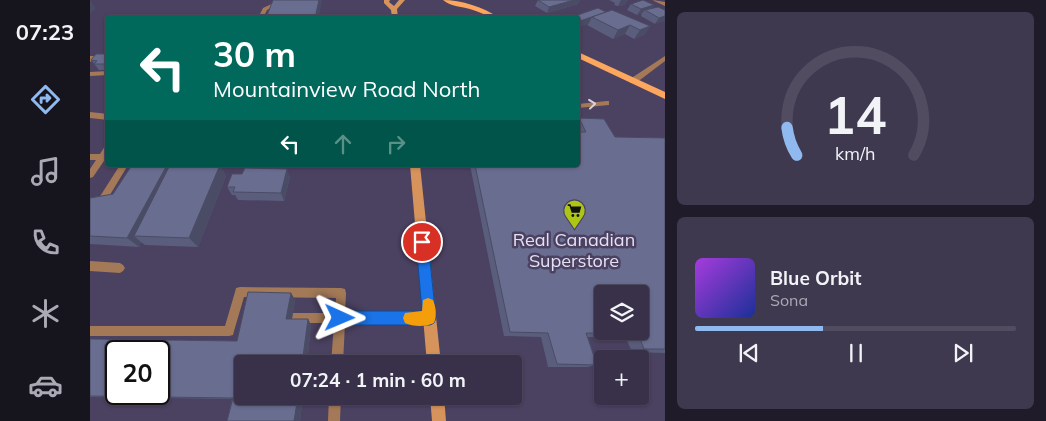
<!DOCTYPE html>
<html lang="en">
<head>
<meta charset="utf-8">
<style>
	body { margin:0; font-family:Mulish,sans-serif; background:#3f3950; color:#f1f3f6; height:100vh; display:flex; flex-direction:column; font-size:19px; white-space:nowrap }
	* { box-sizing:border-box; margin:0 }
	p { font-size:16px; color:#aba9b4 }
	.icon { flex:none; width:28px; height:28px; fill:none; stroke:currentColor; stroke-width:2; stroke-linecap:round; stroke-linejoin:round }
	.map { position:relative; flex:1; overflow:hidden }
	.sheet { display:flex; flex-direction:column; gap:12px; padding:12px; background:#1f1b28; width:381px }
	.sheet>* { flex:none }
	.guide { position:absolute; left:15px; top:15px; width:475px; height:152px; border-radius:5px; box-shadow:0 1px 4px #0004,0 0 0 1px #524c61; background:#00695c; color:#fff; overflow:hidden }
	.controls { position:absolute; left:504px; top:285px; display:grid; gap:10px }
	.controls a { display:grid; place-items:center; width:55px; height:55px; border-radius:5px; background:#383149; box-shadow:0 1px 4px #0004,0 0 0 1px #524c61; font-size:25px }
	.speed { position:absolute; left:15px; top:340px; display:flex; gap:10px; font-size:25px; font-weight:700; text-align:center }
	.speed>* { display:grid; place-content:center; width:65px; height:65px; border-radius:50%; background:#383149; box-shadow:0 1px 4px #0004,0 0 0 1px #524c61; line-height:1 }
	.speed .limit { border:2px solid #111; border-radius:8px; background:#fff; color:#111 }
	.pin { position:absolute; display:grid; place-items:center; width:42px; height:42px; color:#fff; margin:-21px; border:2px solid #fff; border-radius:50%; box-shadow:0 1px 5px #0007 }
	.me { position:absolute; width:55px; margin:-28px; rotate:91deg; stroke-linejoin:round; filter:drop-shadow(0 0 4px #0008) }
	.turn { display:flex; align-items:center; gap:18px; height:105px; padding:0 25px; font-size:22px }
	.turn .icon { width:65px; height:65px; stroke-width:2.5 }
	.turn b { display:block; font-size:35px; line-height:42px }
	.lanes { display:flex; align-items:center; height:48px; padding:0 25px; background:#0003; justify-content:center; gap:25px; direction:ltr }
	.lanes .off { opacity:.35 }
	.sheet .card { flex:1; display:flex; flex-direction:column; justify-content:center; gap:8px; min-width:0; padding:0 18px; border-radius:8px; background:#3f3950 }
	.sheet .dial { align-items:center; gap:0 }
	.dial svg { height:130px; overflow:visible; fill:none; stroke:#524c61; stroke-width:7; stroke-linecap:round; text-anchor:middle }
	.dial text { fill:#f1f3f6; stroke:none }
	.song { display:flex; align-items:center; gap:15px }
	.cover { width:60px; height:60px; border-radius:8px; background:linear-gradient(135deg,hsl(280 70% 55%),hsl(230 70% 35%)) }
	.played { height:5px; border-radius:2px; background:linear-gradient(90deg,#90b9f0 40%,#524c61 40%) }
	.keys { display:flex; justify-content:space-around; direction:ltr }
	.trip { position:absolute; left:144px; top:355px; width:288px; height:50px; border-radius:5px; background:#383149; box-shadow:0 1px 4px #0004,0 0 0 1px #524c61; font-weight:700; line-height:50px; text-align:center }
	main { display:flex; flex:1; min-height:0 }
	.menu { display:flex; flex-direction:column; width:90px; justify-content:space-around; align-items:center; background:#16141d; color:#aba9b4 }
	.menu .icon { width:35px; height:35px }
	.menu .active { color:#90b9f0 }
	.menu b { font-size:22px; color:#f1f3f6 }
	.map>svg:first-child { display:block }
</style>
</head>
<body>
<main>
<nav class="menu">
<b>07:23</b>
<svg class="icon active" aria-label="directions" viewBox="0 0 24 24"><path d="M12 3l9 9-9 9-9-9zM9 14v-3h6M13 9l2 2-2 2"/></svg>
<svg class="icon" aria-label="music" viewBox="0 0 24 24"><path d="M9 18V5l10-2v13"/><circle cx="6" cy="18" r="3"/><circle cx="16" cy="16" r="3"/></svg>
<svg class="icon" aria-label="phone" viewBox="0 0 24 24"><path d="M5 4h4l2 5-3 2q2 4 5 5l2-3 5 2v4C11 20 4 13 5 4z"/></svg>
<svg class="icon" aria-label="climate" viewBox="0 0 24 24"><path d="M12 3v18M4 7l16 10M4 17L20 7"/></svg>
<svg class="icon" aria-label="car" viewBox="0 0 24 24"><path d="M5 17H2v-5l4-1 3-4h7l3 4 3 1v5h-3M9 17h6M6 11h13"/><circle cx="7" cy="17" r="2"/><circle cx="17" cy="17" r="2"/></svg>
</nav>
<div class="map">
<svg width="575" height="421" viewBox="0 0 575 421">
	<rect width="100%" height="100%" fill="#4b4161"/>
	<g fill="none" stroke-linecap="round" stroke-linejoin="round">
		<!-- service -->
		<g fill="#a37957" fill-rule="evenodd">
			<path d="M188,1L192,2L177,10L173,18H168L173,8Z"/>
			<path d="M0,56H18V60H3L0,62Z"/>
			<path d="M18,71V75L0,76V72Z"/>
			<path d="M517,101H519V105L488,108V104Z"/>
			<path d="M18,145V155L3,177L0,178V169L6,160H0V154H10L15,146Z"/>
			<path d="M30,165H38L3,223L0,224V212Z"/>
			<path d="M0,261L30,263L33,265L35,268L33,271L30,273L0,271Z"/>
			<path d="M150,287L251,288L255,289L256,293L255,313H340L344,314L345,318L344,322L340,323H255L253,364H241L244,323H202L198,322L197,318L198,314L202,313H245L246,298L154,297L144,331L143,335L139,336H0V326H135L145,292L146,288Z"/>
			<path d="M239,396H251L250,421H238Z"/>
		</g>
		<!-- minor -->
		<g fill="#a37957" fill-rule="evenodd">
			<path d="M563,0L575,2V6L564,1Z"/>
			<path d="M575,56V61L546,83H540V79Z"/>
			<path d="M0,112L18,114V120L0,118Z"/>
		</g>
		<!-- secondary -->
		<g fill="#d6935c" fill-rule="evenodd">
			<path d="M294,0H300L299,2L304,6L309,0H315L307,9L308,18H302L301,10L294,3Z"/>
			<path d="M320,165H330L351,364H337Z"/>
			<path d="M340,396H354L356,421H342Z"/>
		</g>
		<!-- primary -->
		<g fill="#fca65e" fill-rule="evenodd">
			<path d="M353,0C371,0 394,7 409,18C398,18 393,13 383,10C372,6 361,7 353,0Z"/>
			<path d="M488,52L575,92V99L488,58Z"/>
		</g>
	</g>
	<!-- wall -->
	<g fill="#5a5e7c">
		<path d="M448,0H490L488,4L457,13L445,6Z"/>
		<path d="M519,0H538L534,5L528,6L524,5L525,3Z"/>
		<path d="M541,4L564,5L562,8L575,10L565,24L551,16L552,13L547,15L537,10Z"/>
		<path d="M516,12L560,26L554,35L544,39L535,34L523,39L497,25L499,23L488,27V18Z"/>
		<path d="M18,54V70H9L1,60Z"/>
		<path d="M489,118L525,137L575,138V353L542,352L536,338L498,337L507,365L497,367H458L451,337L414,336L380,165H488V120Z"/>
		<path d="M130,165L136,176L108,247L55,245L51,242L49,247L0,244V198L23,194Z"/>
		<path d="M200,177L194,201L148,200L145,195H142L137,187Z"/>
		<path d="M201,293L205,300L202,319H218L221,325L217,364H152L213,396L210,421H137L142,399L0,397V339L147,341Z"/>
	</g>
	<!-- shaded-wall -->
	<g fill="#4a4c65">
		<path d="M0,0L6,8L0,14Z"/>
		<path d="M229,0H232L229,18H225Z"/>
		<path d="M484,0H490L488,4L457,13L459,7Z"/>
		<path d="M531,0H538L534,5L528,6Z"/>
		<path d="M564,5L560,11L555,10L552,13L547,15L551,9Z"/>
		<path d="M575,16V21L565,24L569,18Z"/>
		<path d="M502,17L499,23L488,27L490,21Z"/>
		<path d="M540,25L535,34L523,39L528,30Z"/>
		<path d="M560,26L554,35L544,39L550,30Z"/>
		<path d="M77,165H91L44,236L51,242L49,247L37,238Z"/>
		<path d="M130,165L136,176L108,247L99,238Z"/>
		<path d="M197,169L200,177L194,201L191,193Z"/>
		<path d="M201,293L205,300L201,325L196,319Z"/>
		<path d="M218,319L221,325L217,364H212Z"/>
		<path d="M208,396H213L210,421H204Z"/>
	</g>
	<!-- building -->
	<g fill="#696d90" stroke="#4a4c65" fill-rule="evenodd">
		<path d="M183,0H229L225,18H176Z"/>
		<path d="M448,0H484L459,7Z"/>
		<path d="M553,0L564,5L551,9L541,4Z"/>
		<path d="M568,7L575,10V16L569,18L555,10Z"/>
		<path d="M508,8L516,12L490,21L488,20V18L482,17Z"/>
		<path d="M522,10L560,26L550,30L540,25L528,30L502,17Z"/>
		<path d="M6,54H18V64H4L7,61L1,60Z"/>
		<path d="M489,118L514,119L525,137L575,138V349H554L548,334L496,333L507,365L467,364L458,333L420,332L385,165H488V132H496ZM512,294H550V331H512Z"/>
		<path d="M42,165H77L37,238L0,236V198L23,194Z"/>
		<path d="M80,165H130L99,238L44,236Z"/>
		<path d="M155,168L197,169L191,193L143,192L145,187H137L142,174H152Z"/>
		<path d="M158,292L201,293L196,319H218L212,364H152V396H208L204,421H137L143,398L0,396V339L147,341ZM26,351H69V394H26Z"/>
	</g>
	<!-- one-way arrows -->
	<defs><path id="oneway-chevron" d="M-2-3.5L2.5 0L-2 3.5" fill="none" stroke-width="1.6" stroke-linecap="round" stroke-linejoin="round" transform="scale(1.25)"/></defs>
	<use stroke="#dcd1dc" href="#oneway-chevron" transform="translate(502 104) rotate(-6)"/>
	<!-- route -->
	<path fill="#1a73e8" stroke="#114b97" d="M332,236L336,238L338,242L346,318L344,323L340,325H250L245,323L243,318L245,313L250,311H332L326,242L328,238Z"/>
	<!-- slow -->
	<path fill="#f59e0b" d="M338,298L343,300C346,307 347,316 344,323C336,327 323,327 315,323L313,318L315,313L332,311L333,300Z"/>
	<!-- icons -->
	<defs>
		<symbol id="supermarket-pin" viewBox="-11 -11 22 30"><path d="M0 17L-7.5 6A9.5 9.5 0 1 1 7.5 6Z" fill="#acc613" stroke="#4b4161"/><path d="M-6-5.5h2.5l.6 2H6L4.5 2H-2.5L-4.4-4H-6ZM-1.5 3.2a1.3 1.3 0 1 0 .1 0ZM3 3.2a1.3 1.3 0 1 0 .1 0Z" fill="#111"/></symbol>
	</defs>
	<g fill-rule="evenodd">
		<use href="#supermarket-pin" x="472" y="198" width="25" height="34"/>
	</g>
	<g text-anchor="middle" stroke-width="5" stroke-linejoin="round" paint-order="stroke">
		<!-- poi labels -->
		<g font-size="18" fill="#e6e0f4" stroke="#4b4161">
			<text x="484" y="246">Real Canadian<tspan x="484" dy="21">Superstore</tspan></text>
		</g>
	</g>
</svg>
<div class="controls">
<a><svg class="icon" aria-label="layers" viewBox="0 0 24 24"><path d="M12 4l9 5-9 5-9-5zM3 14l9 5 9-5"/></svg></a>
<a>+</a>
</div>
<div class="speed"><div class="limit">20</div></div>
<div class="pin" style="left:332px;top:242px;background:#d93025"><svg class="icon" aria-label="arrive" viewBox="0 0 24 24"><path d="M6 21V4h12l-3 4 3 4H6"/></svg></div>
<svg class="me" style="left:250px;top:318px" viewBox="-20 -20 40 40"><path d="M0-17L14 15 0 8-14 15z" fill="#1a73e8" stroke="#fff" stroke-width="4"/></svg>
<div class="trip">07:24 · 1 min · 60 m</div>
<div class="guide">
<div class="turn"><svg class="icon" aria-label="left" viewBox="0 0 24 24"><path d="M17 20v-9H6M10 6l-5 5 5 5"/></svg><div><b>30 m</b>Mountainview Road North</div></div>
<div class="lanes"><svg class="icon" aria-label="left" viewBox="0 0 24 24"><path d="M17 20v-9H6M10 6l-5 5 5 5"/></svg><svg class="icon off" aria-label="ahead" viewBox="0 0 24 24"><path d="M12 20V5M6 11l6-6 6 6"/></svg><svg class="icon off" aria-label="right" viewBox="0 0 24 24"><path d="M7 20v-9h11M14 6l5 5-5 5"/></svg></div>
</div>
</div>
<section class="sheet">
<div class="card dial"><svg viewBox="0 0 100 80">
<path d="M14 69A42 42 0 1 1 86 69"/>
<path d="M14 69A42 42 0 0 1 8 52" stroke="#90b9f0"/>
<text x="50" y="56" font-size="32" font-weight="700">14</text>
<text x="50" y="72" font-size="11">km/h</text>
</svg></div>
<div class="card">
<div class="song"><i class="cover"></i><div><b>Blue Orbit</b><p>Sona</p></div></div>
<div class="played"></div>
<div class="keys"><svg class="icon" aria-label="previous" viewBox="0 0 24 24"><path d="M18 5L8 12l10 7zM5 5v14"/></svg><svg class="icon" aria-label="pause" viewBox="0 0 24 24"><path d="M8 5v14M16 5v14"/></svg><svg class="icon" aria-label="next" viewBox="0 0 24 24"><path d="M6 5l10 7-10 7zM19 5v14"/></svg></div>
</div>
</section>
</main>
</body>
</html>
